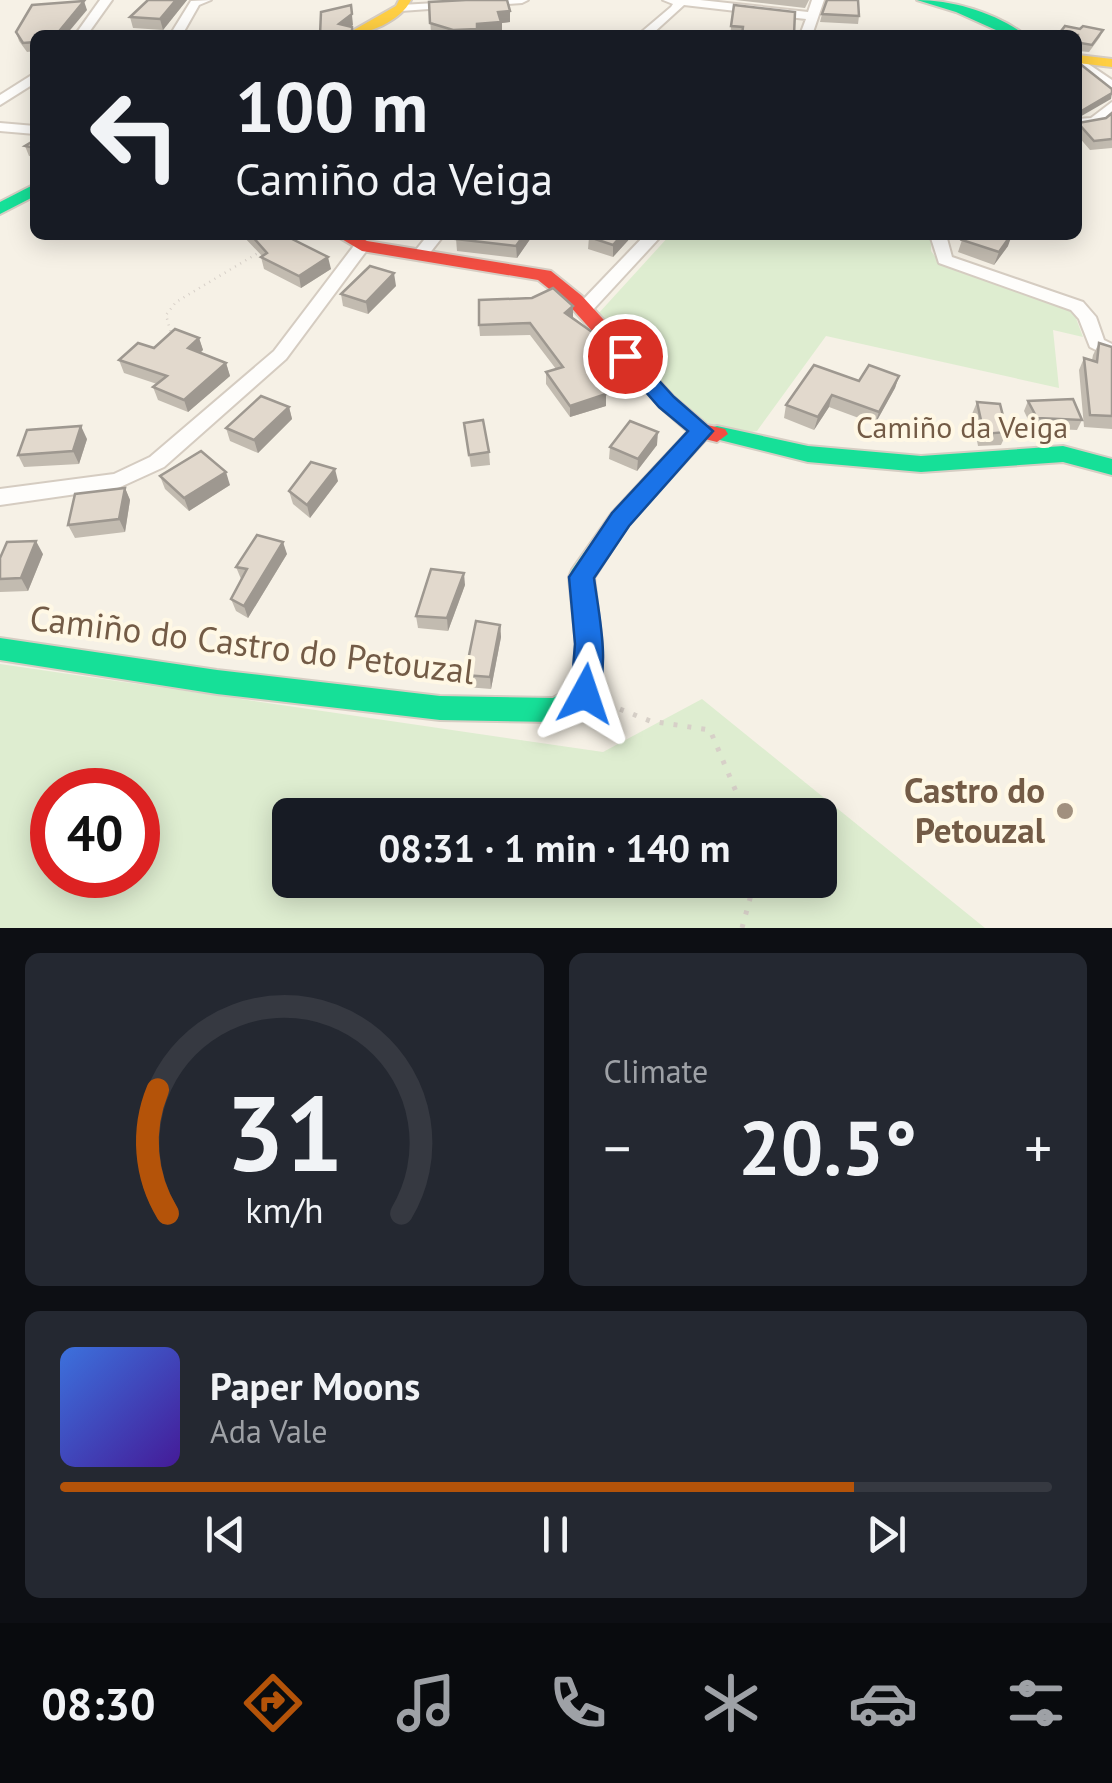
<!DOCTYPE html>
<html lang="en">
<head>
<meta charset="utf-8">
<style>
	body { margin:0; font-family:"PT Sans",sans-serif; background:#242831; color:#f1f3f6; height:100vh; display:flex; flex-direction:column; font-size:38px; white-space:nowrap }
	* { box-sizing:border-box; margin:0 }
	p { font-size:32px; color:#9ea1a6 }
	.icon { flex:none; width:55px; height:55px; fill:none; stroke:currentColor; stroke-width:2; stroke-linecap:round; stroke-linejoin:round }
	.map { position:relative; height:928px; overflow:hidden }
	.drawer { display:flex; flex-direction:column; gap:25px; padding:25px; background:#0d0f14; flex:1 }
	.drawer>* { flex:none }
	.guide { position:absolute; left:30px; top:30px; width:1052px; height:210px; border-radius:15px; box-shadow:0 5px 25px #0003; background:#171b24; color:#f1f3f6; overflow:hidden }
	.speed { position:absolute; left:30px; top:768px; display:flex; gap:20px; font-size:50px; font-weight:700; text-align:center }
	.speed>* { display:grid; place-content:center; width:130px; height:130px; border-radius:50%; background:#171b24; box-shadow:0 5px 25px #0003; line-height:1 }
	.speed .limit { border:15px solid #d22; background:#fff; color:#111 }
	.pin { position:absolute; display:grid; place-items:center; width:85px; height:85px; color:#fff; margin:-42px; border:5px solid #fff; border-radius:50%; box-shadow:0 2px 10px #0007 }
	.me { position:absolute; width:110px; margin:-55px; rotate:5deg; stroke-linejoin:round; filter:drop-shadow(0 0 8px #0008) }
	.turn { display:flex; align-items:center; gap:35px; height:210px; padding:0 40px; font-size:45px }
	.turn .icon { width:130px; height:130px; stroke-width:2.5 }
	.turn b { display:block; font-size:70px; line-height:85px }
	.big { font-size:75px; font-weight:700; line-height:1.1 }
	.drawer .card { flex:1; display:flex; flex-direction:column; justify-content:center; gap:15px; min-width:0; padding:0 35px; border-radius:15px; background:#242831 }
	.drawer .dial { align-items:center; gap:0 }
	.dial svg { height:260px; overflow:visible; fill:none; stroke:#363941; stroke-width:7; stroke-linecap:round; text-anchor:middle }
	.dial text { fill:#f1f3f6; stroke:none }
	.song { display:flex; align-items:center; gap:30px }
	.cover { width:120px; height:120px; border-radius:15px; background:linear-gradient(135deg,hsl(220 70% 55%),hsl(260 70% 35%)) }
	.played { height:10px; border-radius:5px; background:linear-gradient(90deg,#b45309 80%,#363941 80%) }
	.keys { display:flex; justify-content:space-around; direction:ltr }
	.heat { display:flex; justify-content:space-between; align-items:center; font-size:55px; direction:ltr }
	.drawer .tiles { flex:1; display:grid; gap:25px; grid-template-columns:1fr 1fr }
	.card:last-child { grid-column:span 2 }
	.trip { position:absolute; left:272px; top:798px; width:565px; height:100px; border-radius:15px; background:#171b24; box-shadow:0 5px 25px #0003; font-weight:700; line-height:100px; text-align:center }
	.dock { display:flex; height:160px; justify-content:space-around; align-items:center; background:#090b0e; color:#9ea1a6 }
	.dock .icon { width:70px; height:70px }
	.dock .active { color:#b45309 }
	.dock b { font-size:45px; color:#f1f3f6 }
	.map>svg:first-child { display:block }
</style>
</head>
<body>
<div class="map">
<svg width="1112" height="928" viewBox="0 0 1112 928">
	<rect width="100%" height="100%" fill="#f6f1e6"/>
	<!-- green -->
	<g fill="#deedd0" fill-rule="evenodd">
		<path d="M670,235H920L931,239V251L937,259L1073,310L1083,337L1053,330L1059,388L826,336L757,431C696,445 633,356 598,314Z"/>
		<path d="M0,664L603,752L702,699L985,928H0ZM52,790H138V875H52ZM290,815H820V880H290Z"/>
	</g>
	<g fill="none" stroke-linecap="round" stroke-linejoin="round">
		<defs>
			<g id="street">
				<path d="M100,0H112L87,35H75Z"/>
				<path d="M211,0L199,5L182,35H170L191,1Z"/>
				<path d="M480,0H528L522,3L482,6L476,3Z"/>
				<path d="M663,0H700L808,12L812,0H824L812,35H800L806,19L684,5L651,35H638L671,7L673,4Z"/>
				<path d="M453,2L457,3V7L401,11L395,8L401,5Z"/>
				<path d="M1078,57L1112,80V90L1078,67Z"/>
				<path d="M35,73V83L0,105V95Z"/>
				<path d="M1112,102V113L1100,125L1078,127V119L1091,118Z"/>
				<path d="M0,123L35,126V134L0,131Z"/>
				<path d="M428,235H444L425,259H413L411,256Z"/>
				<path d="M645,235H662L590,313H578L575,309L578,305Z"/>
				<path d="M930,235H946L952,257L1083,302L1096,317L1104,340L1112,344V358L1090,347L1079,319L1071,310L939,263Z"/>
				<path d="M362,241L370,246L286,359L164,467L118,488L0,505V489L114,474L150,457L274,351L356,243Z"/>
			</g>
			<g id="fast">
				<path d="M917,0C953,0 996,13 1025,35H1007L956,12Z"/>
				<path d="M35,184V196L0,214V202Z"/>
				<path d="M701,423L710,428L717,426L808,446L921,456L1063,446L1112,459V475L1063,462L921,472L808,462L708,437L628,525L594,578L602,644L599,694L595,702L556,722L440,720L217,694L0,660V638L217,670L440,696L553,698L572,687L576,644L569,577L572,570L612,513L693,426Z"/>
			</g>
			<g id="slow">
				<path d="M399,0H411C401,21 367,35 345,35L396,6Z"/>
				<path d="M1078,55L1112,59V67L1078,63Z"/>
			</g>
			<path id="jam" d="M335,235H356L367,241L551,271L582,296L674,397L707,425L725,429L728,434L717,442L693,436L660,407L568,304L538,280L362,251Z"/>
		</defs>
		<!-- street casing -->
		<use href="#street" stroke="#d5ccc1" stroke-width="4"/>
		<!-- fast casing -->
		<use href="#fast" stroke="#d6cdc3" stroke-width="4"/>
		<!-- slow casing -->
		<use href="#slow" stroke="#d6cdc3" stroke-width="4"/>
		<!-- jam casing -->
		<use href="#jam" stroke="#d6cdc3" stroke-width="4"/>
		<!-- path-far1 -->
		<path stroke="#d7d0c8" stroke-width="2.5" stroke-dasharray="1 5" stroke-linecap="butt" d="M172,337L166,315L176,302L263,250"/>
		<!-- path -->
		<g stroke="#d7d0c8" stroke-width="5" stroke-dasharray="4 10" stroke-linecap="butt">
			<path d="M607,704L650,721L710,730L746,815"/>
			<path d="M742,928L755,880"/>
		</g>
		<!-- street -->
		<use href="#street" fill="#fefdfb" fill-rule="evenodd"/>
		<!-- fast -->
		<use href="#fast" fill="#16e098" fill-rule="evenodd"/>
		<!-- slow -->
		<use href="#slow" fill="#ffcf43" fill-rule="evenodd"/>
		<!-- jam -->
		<use href="#jam" fill="#f24e42" fill-rule="evenodd"/>
	</g>
	<!-- wall -->
	<g fill="#c2bbb0">
		<path d="M148,0H187L163,30L133,28L130,17Z"/>
		<path d="M735,0H809L805,8Z"/>
		<path d="M429,2L510,11V22L502,23V32L436,35L431,33Z"/>
		<path d="M734,5L794,35H730Z"/>
		<path d="M87,10L35,35V51L27,52L19,41L16,32Z"/>
		<path d="M822,14L859,16L858,24L820,22Z"/>
		<path d="M1080,29L1103,30L1100,37L1089,52L1078,51Z"/>
		<path d="M1112,113V148L1090,150L1078,136V123L1106,118Z"/>
		<path d="M35,140V157L29,156L25,146Z"/>
		<path d="M242,235H284L331,269L301,288L264,269L261,257L262,256Z"/>
		<path d="M533,235L517,258L457,251L456,239Z"/>
		<path d="M633,235L613,257L588,249L589,237Z"/>
		<path d="M962,240L1008,246L994,265L958,252Z"/>
		<path d="M396,286L368,314L343,306L341,294Z"/>
		<path d="M573,317L602,339L601,351L592,375L606,394V406L570,417L546,384V372L556,369L530,335L480,336L479,325Z"/>
		<path d="M199,338L203,350L200,353L226,363L230,376L188,412L158,400L153,387L157,384L124,373L119,360L154,348Z"/>
		<path d="M1099,343L1112,347V429L1084,427L1079,370L1084,358L1092,360L1093,355Z"/>
		<path d="M899,376L895,388L875,424L829,407L814,430L784,418L786,405L859,381Z"/>
		<path d="M1028,401L1082,420L1077,430L1032,428L1024,411Z"/>
		<path d="M977,402L1007,432L1001,445L978,446L972,414Z"/>
		<path d="M289,407L292,419L258,453L230,441L226,428Z"/>
		<path d="M464,423L489,452L490,465L471,467Z"/>
		<path d="M87,439L79,464L24,467L18,455Z"/>
		<path d="M657,445L637,471L609,459L610,447Z"/>
		<path d="M160,476L230,485L189,511L165,489Z"/>
		<path d="M338,481L310,518L293,504L289,491Z"/>
		<path d="M125,488L130,500L125,532L75,538L68,525Z"/>
		<path d="M43,554L28,591L0,592V558Z"/>
		<path d="M287,554L248,618L236,611L231,599L241,579L236,567Z"/>
		<path d="M465,585L448,631L418,628L416,616Z"/>
		<path d="M500,625L501,637L491,689L466,687L465,675Z"/>
	</g>
	<!-- shaded-wall -->
	<g fill="#9e9890">
		<path d="M176,0H187L163,30L160,19Z"/>
		<path d="M84,1L87,10L66,35H56Z"/>
		<path d="M351,5L353,25L340,35L339,24Z"/>
		<path d="M510,11V22L502,23V32L477,35V24L498,12Z"/>
		<path d="M1112,93L1111,99L1078,118V113Z"/>
		<path d="M524,235H533L517,258L516,246Z"/>
		<path d="M622,235H633L613,257V245Z"/>
		<path d="M1012,235L1008,246L994,265L999,252Z"/>
		<path d="M328,257L331,269L301,288L299,276Z"/>
		<path d="M394,273L396,286L368,314L366,302Z"/>
		<path d="M573,306V317L565,325V313Z"/>
		<path d="M199,338L203,350L192,360L188,348Z"/>
		<path d="M602,339L601,351L589,383V371Z"/>
		<path d="M226,363L230,376L188,412L184,400Z"/>
		<path d="M899,376L895,388L875,424L879,412Z"/>
		<path d="M606,394V406L570,417V406Z"/>
		<path d="M832,395L829,407L814,430L818,417Z"/>
		<path d="M289,407L292,419L258,453L254,440Z"/>
		<path d="M81,426L87,439L79,464L73,451Z"/>
		<path d="M658,432L657,445L637,471L638,459Z"/>
		<path d="M335,469L338,481L310,518L307,505Z"/>
		<path d="M226,472L230,485L189,511L184,498Z"/>
		<path d="M125,488L130,500L125,532L119,519Z"/>
		<path d="M36,541L43,554L28,591L21,578Z"/>
		<path d="M283,542L287,554L248,618L244,606Z"/>
		<path d="M464,573L465,585L448,631L447,618Z"/>
		<path d="M500,625L501,637L491,689L490,677Z"/>
	</g>
	<!-- building -->
	<g fill="#e2d9cd" stroke="#9e9890" stroke-width="2.5">
		<path d="M148,0H176L160,19L130,17Z"/>
		<path d="M466,0H507L510,11L498,12L501,22L477,24V29L453,30L430,23L429,2Z"/>
		<path d="M827,0H858L859,16L822,14Z"/>
		<path d="M84,1L56,35H35V42L23,43L16,32L32,5Z"/>
		<path d="M351,5L352,14L339,24L352,27V34L320,35L321,12Z"/>
		<path d="M734,5L795,12L794,35H742L743,27L731,26Z"/>
		<path d="M1065,26L1080,29L1083,26L1103,30L1092,45L1081,43L1078,46V35H1058Z"/>
		<path d="M1078,53L1079,63L1112,89V93L1078,113Z"/>
		<path d="M1112,113V139L1094,141L1078,123L1106,118Z"/>
		<path d="M35,140V148L25,146Z"/>
		<path d="M251,235H284L328,257L299,276L261,257L267,253Z"/>
		<path d="M459,235H524L516,246L456,239Z"/>
		<path d="M591,235H622L613,245L589,237Z"/>
		<path d="M967,235H1011L999,252L962,240Z"/>
		<path d="M370,266L394,273L366,302L341,294Z"/>
		<path d="M553,288L573,306L565,313L602,339L589,371L606,394L570,406L546,372L563,367L530,323L479,325V300L532,298Z"/>
		<path d="M175,329L199,338L188,348L226,363L184,400L153,387L167,376L119,360L138,343L154,348Z"/>
		<path d="M1099,343L1112,347V416L1090,415L1084,358L1097,362Z"/>
		<path d="M814,365L859,381L869,365L899,376L879,412L832,395L818,417L786,405Z"/>
		<path d="M261,396L289,407L254,440L226,428Z"/>
		<path d="M1073,399L1082,420L1037,418L1028,401Z"/>
		<path d="M977,402L1000,404L1007,432L984,434Z"/>
		<path d="M483,420L489,452L469,455L464,423Z"/>
		<path d="M630,421L658,432L638,459L610,447Z"/>
		<path d="M81,426L73,451L18,455L27,430Z"/>
		<path d="M201,451L226,472L184,498L160,476Z"/>
		<path d="M311,462L335,469L307,505L289,491Z"/>
		<path d="M125,488L119,519L68,525L75,494Z"/>
		<path d="M257,535L283,542L244,606L231,599L247,569L236,567Z"/>
		<path d="M36,541L21,578L0,579V558L7,542Z"/>
		<path d="M431,569L464,573L447,618L416,616Z"/>
		<path d="M476,621L500,625L490,677L465,675Z"/>
	</g>
	<!-- route -->
	<path fill="#1a73e8" stroke="#114b97" stroke-width="2.5" d="M625,349L632,351L674,397L713,431L629,526L594,578C599,616 611,667 595,702L585,706L575,702L571,694L575,644L569,577L612,513L688,431L659,407L618,360L615,356Z"/>
	<!-- markers -->
	<circle fill="#a1907e" stroke="#fff8e5" stroke-width="4" cx="1065" cy="811" r="10"/>
	<g text-anchor="middle" stroke-width="8" stroke-linejoin="round" paint-order="stroke">
		<!-- street labels -->
		<g font-size="30" fill="#735b46" stroke="#fff8e5">
			<text x="962" y="438">Camiño da Veiga</text>
		</g>
		<!-- near-street labels -->
		<g font-size="35" fill="#735b46" stroke="#fff8e5">
			<text transform="translate(252 645) rotate(7)" y="12">Camiño do Castro do Petouzal</text>
		</g>
		<!-- near-poi labels -->
		<g font-size="35" font-weight="bold" fill="#735b46" stroke="#fff8e5" text-anchor="end">
			<text x="1045" y="803">Castro do<tspan x="1045" dy="40">Petouzal</tspan></text>
		</g>
	</g>
</svg>
<div class="speed"><div class="limit">40</div></div>
<div class="pin" style="left:625px;top:356px;background:#d93025"><svg class="icon" aria-label="arrive" viewBox="0 0 24 24"><path d="M6 21V4h12l-3 4 3 4H6"/></svg></div>
<svg class="me" style="left:585px;top:694px" viewBox="-20 -20 40 40"><path d="M0-17L14 15 0 8-14 15z" fill="#1a73e8" stroke="#fff" stroke-width="4"/></svg>
<div class="trip">08:31 · 1 min · 140 m</div>
<div class="guide">
<div class="turn"><svg class="icon" aria-label="left" viewBox="0 0 24 24"><path d="M17 20v-9H6M10 6l-5 5 5 5"/></svg><div><b>100 m</b>Camiño da Veiga</div></div>
</div>
</div>
<section class="drawer">
<div class="tiles">
<div class="card dial"><svg viewBox="0 0 100 80">
<path d="M14 69A42 42 0 1 1 86 69"/>
<path d="M14 69A42 42 0 0 1 11 31" stroke="#b45309"/>
<text x="50" y="56" font-size="32" font-weight="700">31</text>
<text x="50" y="72" font-size="11">km/h</text>
</svg></div>
<div class="card"><p>Climate</p>
<div class="heat"><a>−</a><b class="big">20.5°</b><a>+</a></div>
</div>
<div class="card">
<div class="song"><i class="cover"></i><div><b>Paper Moons</b><p>Ada Vale</p></div></div>
<div class="played"></div>
<div class="keys"><svg class="icon" aria-label="previous" viewBox="0 0 24 24"><path d="M18 5L8 12l10 7zM5 5v14"/></svg><svg class="icon" aria-label="pause" viewBox="0 0 24 24"><path d="M8 5v14M16 5v14"/></svg><svg class="icon" aria-label="next" viewBox="0 0 24 24"><path d="M6 5l10 7-10 7zM19 5v14"/></svg></div>
</div>
</div>
</section>
<nav class="dock">
<b>08:30</b>
<svg class="icon active" aria-label="directions" viewBox="0 0 24 24"><path d="M12 3l9 9-9 9-9-9zM9 14v-3h6M13 9l2 2-2 2"/></svg>
<svg class="icon" aria-label="music" viewBox="0 0 24 24"><path d="M9 18V5l10-2v13"/><circle cx="6" cy="18" r="3"/><circle cx="16" cy="16" r="3"/></svg>
<svg class="icon" aria-label="phone" viewBox="0 0 24 24"><path d="M5 4h4l2 5-3 2q2 4 5 5l2-3 5 2v4C11 20 4 13 5 4z"/></svg>
<svg class="icon" aria-label="climate" viewBox="0 0 24 24"><path d="M12 3v18M4 7l16 10M4 17L20 7"/></svg>
<svg class="icon" aria-label="car" viewBox="0 0 24 24"><path d="M5 17H2v-5l4-1 3-4h7l3 4 3 1v5h-3M9 17h6M6 11h13"/><circle cx="7" cy="17" r="2"/><circle cx="17" cy="17" r="2"/></svg>
<svg class="icon" aria-label="filters" viewBox="0 0 24 24"><path d="M4 7h16M4 17h16"/><circle cx="9" cy="7" r="2"/><circle cx="15" cy="17" r="2"/></svg>
</nav>
</body>
</html>
